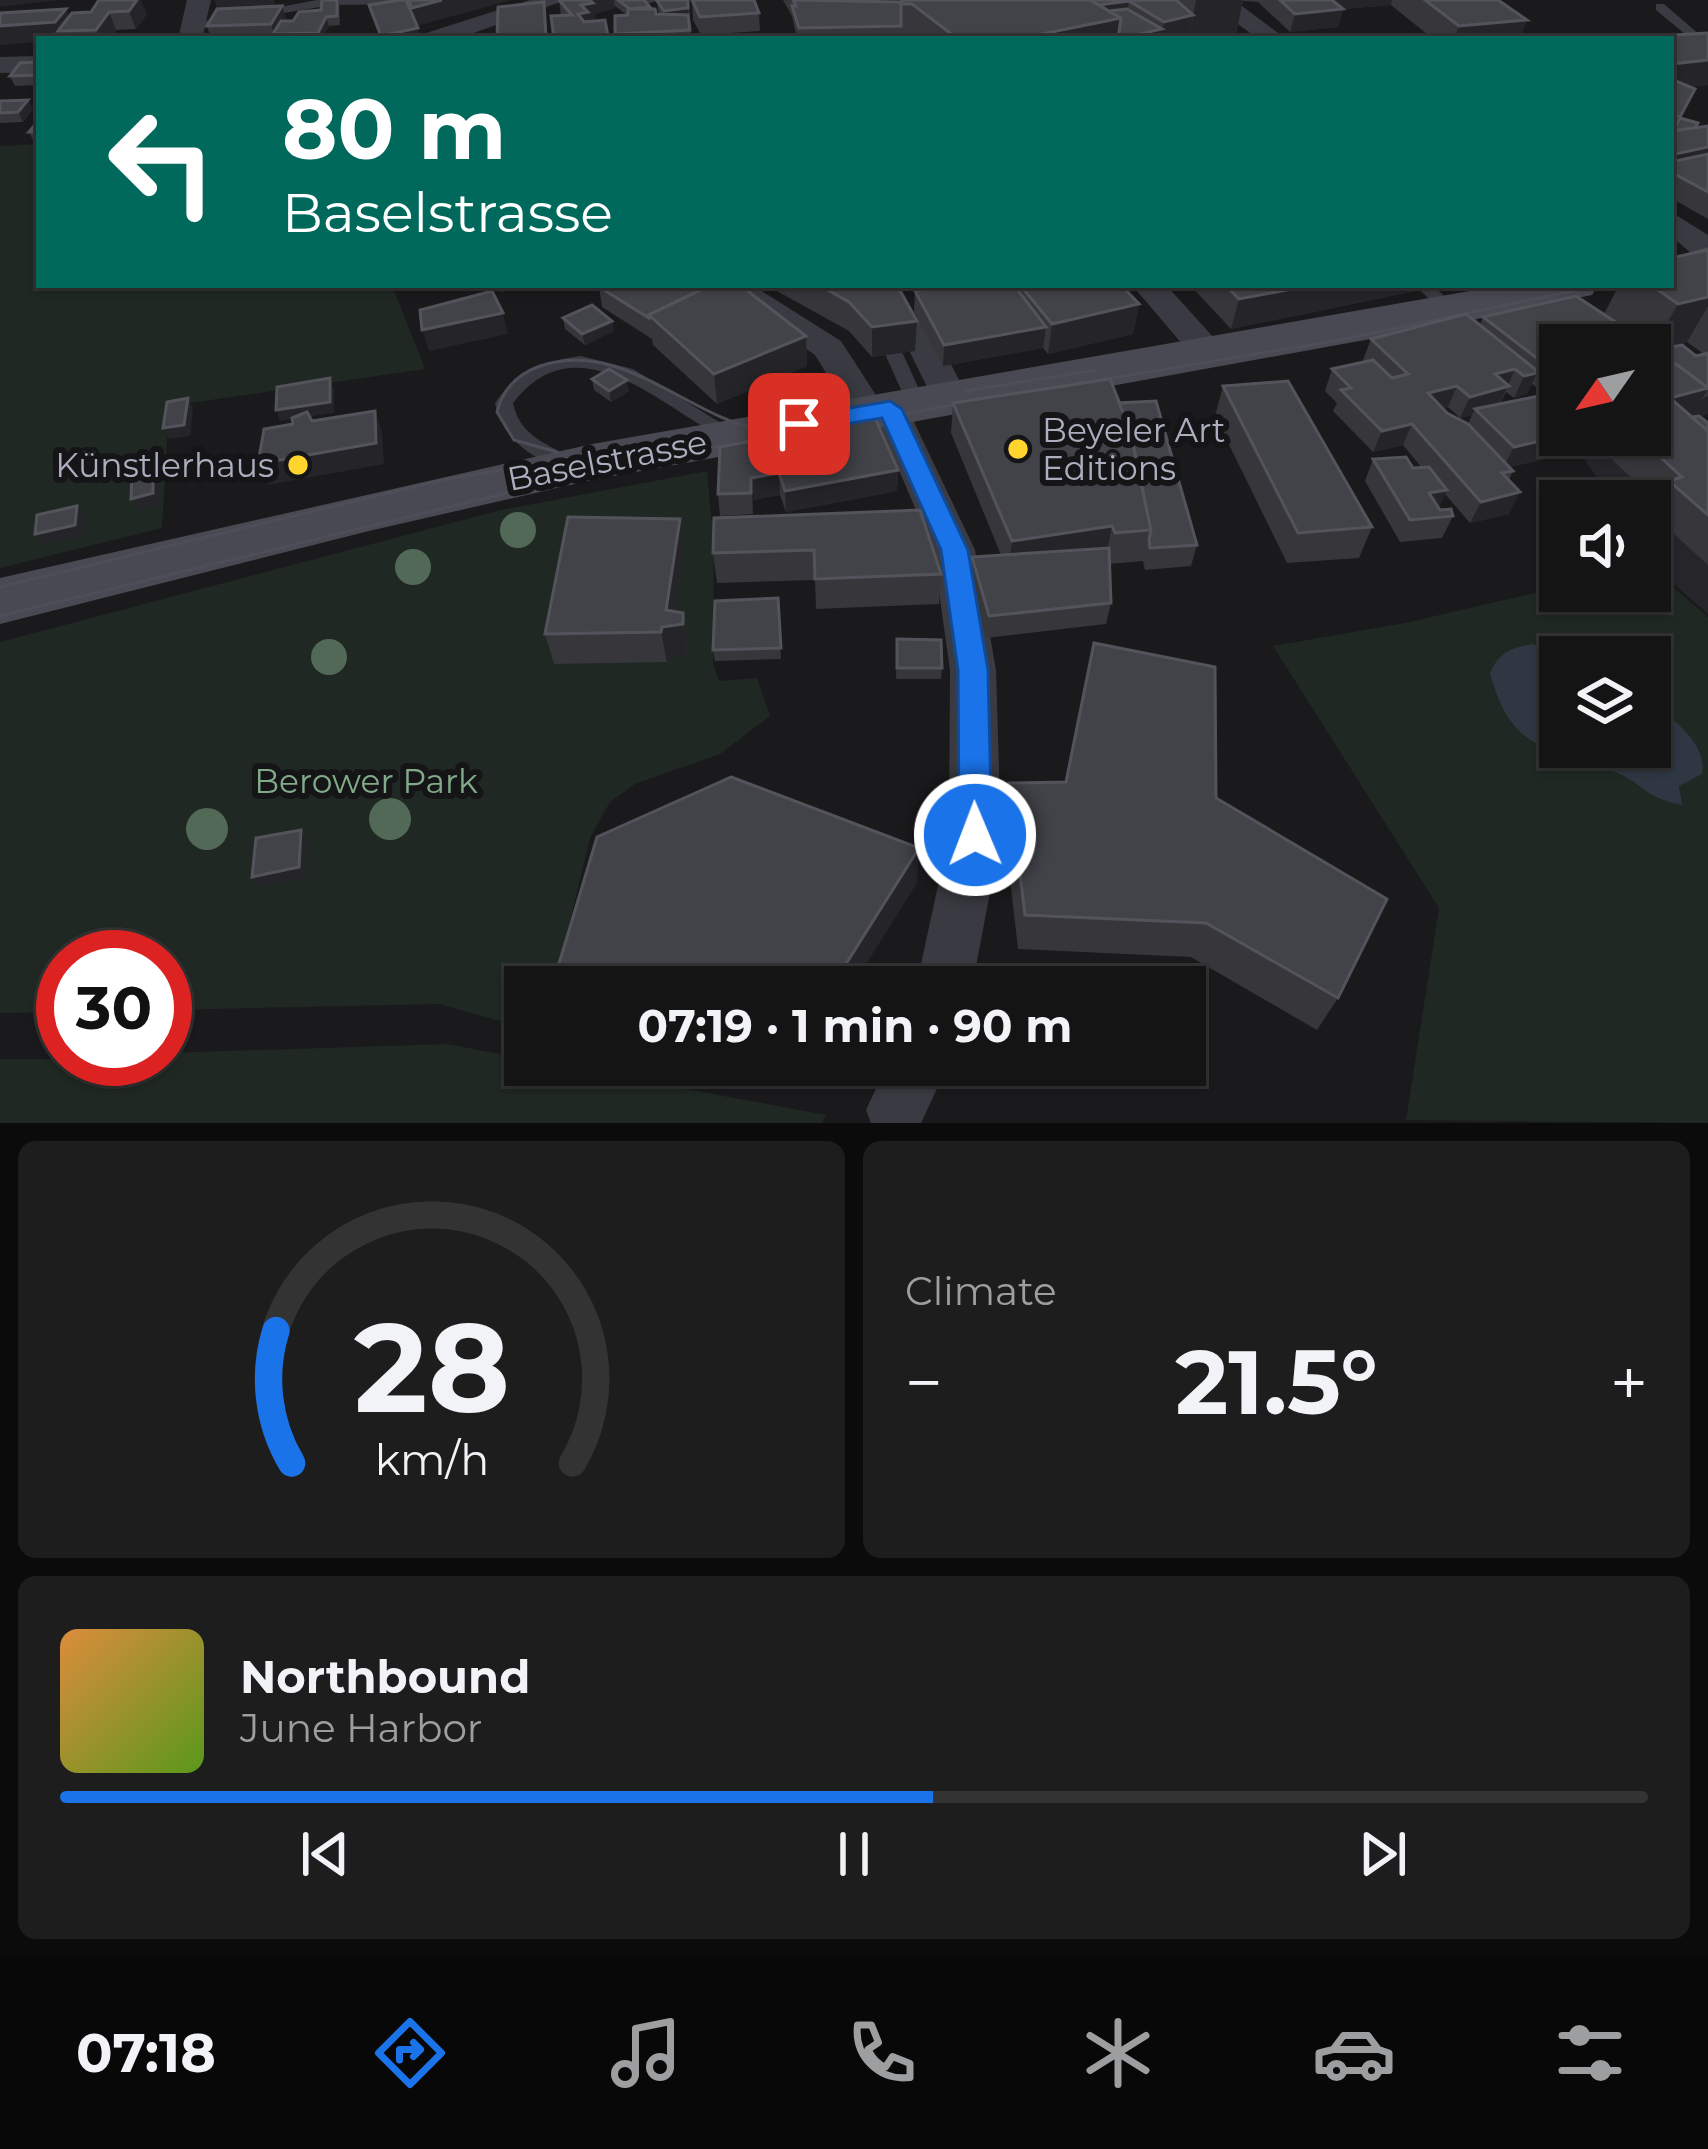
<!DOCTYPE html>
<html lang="en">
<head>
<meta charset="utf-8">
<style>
	body { margin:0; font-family:Montserrat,sans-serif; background:#1d1d1e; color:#f1f3f6; height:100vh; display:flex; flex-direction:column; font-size:45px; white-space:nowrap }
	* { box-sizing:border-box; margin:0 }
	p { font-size:39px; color:#9d9ea0 }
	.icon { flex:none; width:66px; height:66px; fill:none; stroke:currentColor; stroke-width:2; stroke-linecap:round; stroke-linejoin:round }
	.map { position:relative; height:1123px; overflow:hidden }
	.panel { display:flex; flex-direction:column; gap:18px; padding:18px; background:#0b0b0c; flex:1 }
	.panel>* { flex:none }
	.guide { position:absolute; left:36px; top:36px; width:1638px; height:252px; border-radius:0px; box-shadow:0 3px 9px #0004,0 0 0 3px #333334; background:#00695c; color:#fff; overflow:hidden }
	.needle { width:78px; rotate:236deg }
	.controls { position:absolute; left:1539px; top:324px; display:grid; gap:24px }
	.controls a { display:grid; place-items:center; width:132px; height:132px; border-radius:0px; background:#141415; box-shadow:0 3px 9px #0004,0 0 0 3px #333334; font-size:60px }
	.speed { position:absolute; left:36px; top:930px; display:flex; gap:24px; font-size:60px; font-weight:700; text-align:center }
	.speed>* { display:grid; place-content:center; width:156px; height:156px; border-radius:50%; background:#141415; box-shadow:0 3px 9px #0004,0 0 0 3px #333334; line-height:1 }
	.speed .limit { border:18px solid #d22; background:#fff; color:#111 }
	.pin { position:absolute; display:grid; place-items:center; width:102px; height:102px; color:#fff; margin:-51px; border-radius:24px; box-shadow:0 6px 18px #0006 }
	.me { position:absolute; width:132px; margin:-66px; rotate:359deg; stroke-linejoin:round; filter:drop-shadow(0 0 9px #0008) }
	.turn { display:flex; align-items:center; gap:42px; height:252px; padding:0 48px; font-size:54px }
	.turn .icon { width:156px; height:156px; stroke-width:2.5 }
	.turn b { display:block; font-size:84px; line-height:102px }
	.big { font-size:90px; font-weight:700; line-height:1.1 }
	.panel .tile { flex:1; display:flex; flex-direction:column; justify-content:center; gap:18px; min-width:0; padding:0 42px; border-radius:18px; background:#1d1d1e }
	.panel .dial { align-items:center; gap:0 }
	.dial svg { height:312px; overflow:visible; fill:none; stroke:#333334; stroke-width:7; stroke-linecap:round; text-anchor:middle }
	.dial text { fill:#f1f3f6; stroke:none }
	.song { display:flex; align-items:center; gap:36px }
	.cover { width:144px; height:144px; border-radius:18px; background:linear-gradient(135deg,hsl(30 70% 55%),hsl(90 70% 35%)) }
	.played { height:12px; border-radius:6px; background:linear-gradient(90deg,#1a73e8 55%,#333334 55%) }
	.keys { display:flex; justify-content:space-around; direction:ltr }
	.heat { display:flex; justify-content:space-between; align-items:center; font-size:66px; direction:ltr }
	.panel .tiles { flex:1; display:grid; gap:18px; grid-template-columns:1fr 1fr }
	.tile:last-child { grid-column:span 2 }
	.trip { position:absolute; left:504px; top:966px; width:702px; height:120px; border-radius:0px; background:#141415; box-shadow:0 3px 9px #0004,0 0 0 3px #333334; font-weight:700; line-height:120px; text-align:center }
	.tab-bar { display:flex; height:192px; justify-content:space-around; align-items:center; background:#080808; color:#9d9ea0 }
	.tab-bar .icon { width:84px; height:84px }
	.tab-bar .active { color:#1a73e8 }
	.tab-bar b { font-size:54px; color:#f1f3f6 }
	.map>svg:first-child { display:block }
</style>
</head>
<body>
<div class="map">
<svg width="1708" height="1123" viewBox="0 0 1708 1123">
	<rect width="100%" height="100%" fill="#1a1a1c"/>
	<!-- built -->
	<path fill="#26262a" d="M1708,421V614L1650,563V501H1581L1567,489L1601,483L1585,460L1595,443Z"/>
	<!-- green -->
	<g fill="#1f2822" fill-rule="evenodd">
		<path d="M39,144V285H392L425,369L169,406L162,528L0,568V146Z"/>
		<path d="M707,471L714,547L713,663L719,681L757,678L770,716L720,754L635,784L610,802L590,838L554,987H525V1028L439,1004L165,1010V957H63V1012L0,1013V642L501,510Z"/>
		<path d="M1650,567L1708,617V1123L1406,1120L1439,908L1273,646L1405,623L1560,587V591H1650ZM1560,657H1650V747H1560Z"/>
		<path d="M447,1044L525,1059V1065H558L826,1115L822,1123H0V1059H165V1053Z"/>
	</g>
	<!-- water -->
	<path fill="#2e3742" d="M1532,644L1568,657H1560V747H1650V703C1672,717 1708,744 1702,774L1679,786L1682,805C1643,797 1646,785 1615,772C1549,744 1512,756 1490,673C1499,652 1511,648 1532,644Z"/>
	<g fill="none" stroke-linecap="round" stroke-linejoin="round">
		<!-- lane -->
		<g fill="#3a3b42" fill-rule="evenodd">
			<path d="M317,0H427L421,4L332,5L195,28L189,24Z"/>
			<path d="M1656,4H1664L1708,42V53L1656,10Z"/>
			<path d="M1414,285H1432L1461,311L1453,316L1447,315Z"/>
			<path d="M894,349L903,354L926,405L924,409L917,411L908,405L885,354Z"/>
			<path d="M581,356L633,369L742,436L733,442L726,440C662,407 577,319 513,403C521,442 556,444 581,466L571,472C536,461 502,441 495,403C517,370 543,361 581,356Z"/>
		</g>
		<!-- street -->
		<g fill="#3a3b42" fill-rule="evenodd">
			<path d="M187,0H211L202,39H178Z"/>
			<path d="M530,0H566L457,39H420L423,34Z"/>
			<path d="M1206,0H1234L1286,39H1258Z"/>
			<path d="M39,56V72L0,73V57Z"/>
			<path d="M1671,212L1708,235V261L1697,258L1671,236Z"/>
			<path d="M713,285H752L841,341L879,400L904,401L975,550L996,670L1001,835L972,987H916L949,835L950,670L933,550L878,421L855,420L815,355Z"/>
			<path d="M1132,285H1166L1224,349L1230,357L1224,365H1200Z"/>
			<path d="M916,320L928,323L933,330L969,399L964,407H938L933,399L899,330L904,323Z"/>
			<path d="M887,1065H948L921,1123H871L866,1110Z"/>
		</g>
		<!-- secondary -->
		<path fill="#484952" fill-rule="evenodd" d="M1504,285H1598L1592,295L1453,324L592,480L369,531L0,624V578L592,444Z"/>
		<!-- tram -->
		<g stroke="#4d4e57" stroke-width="3">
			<path d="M1671,259L1708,249"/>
			<path d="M1076,384L1340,340L1601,285"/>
			<path d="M965,391L1096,370"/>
			<path d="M557,452L514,440L497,412C503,389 517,374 540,366C621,339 683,413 759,430"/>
			<path d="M0,587L442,480L634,447"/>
			<path d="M0,616L638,461L987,399"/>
		</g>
	</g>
	<!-- trees -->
	<g fill="#536957">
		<circle cx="518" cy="530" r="18"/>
		<circle cx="413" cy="567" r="18"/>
		<circle cx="329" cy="657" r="18"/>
		<circle cx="390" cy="819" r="21"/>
		<circle cx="207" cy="829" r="21"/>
	</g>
	<!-- wall -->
	<g fill="#36363b" fill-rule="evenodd">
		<path d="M99,0L147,14L136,29L116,30L110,39H39L66,9L69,16L91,12Z"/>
		<path d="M215,0H274V6L287,21H293L321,10L322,0H339L340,25L329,26L322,39H211L207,26L218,9Z"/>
		<path d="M559,0H689L691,39H616L615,16L627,15L615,6V8L594,14L596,21L605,20L608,39H554L561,16ZM657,1L658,11L661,14H656L647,4Z"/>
		<path d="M692,0L759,13L760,31L701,35L693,20Z"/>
		<path d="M783,0L901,2V0H1498L1527,20L1519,39H1433L1391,5L1343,9L1338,27L1290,32L1258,2L1243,1L1236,34L1200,39H797L792,16Z"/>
		<path d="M1708,33V85L1690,87L1680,118L1695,128L1708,126V219L1671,198V39Z"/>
		<path d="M39,62V85L15,86L10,76Z"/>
		<path d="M0,101L33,109L23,122L0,123Z"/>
		<path d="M39,120V142H34L29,132Z"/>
		<path d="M1708,250V414L1700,416L1708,423V565L1650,512L1656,502L1587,435H1650L1696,356L1704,354L1687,342L1651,351L1650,345H1644L1617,325L1618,328L1613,337L1560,345V435H1586L1576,452L1509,467L1513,471L1509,480V514L1470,523L1445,494L1438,508L1453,516L1442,538L1400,542L1365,481L1373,459L1413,468H1422L1403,445L1373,452L1333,411L1337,403L1325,391L1332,369L1365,362L1363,360L1371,339L1480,325L1483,317L1604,314L1619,285H1671ZM1532,384L1545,394L1500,404L1506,392L1514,398L1527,394ZM1448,407L1460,418L1472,415L1468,424L1443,409Z"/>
		<path d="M766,285H897L917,321L915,351L872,357L849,331Z"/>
		<path d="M953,285H1121L1139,304L1133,334L1048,354L1043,348L943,366L914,312L915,291Z"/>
		<path d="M1190,285H1422L1420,290L1231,329Z"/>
		<path d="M599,287L806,336L807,366L717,404L653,345L652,339L602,307Z"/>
		<path d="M563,318L612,321L614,331L585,345L565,329Z"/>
		<path d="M592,379L629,391L611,402L594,390Z"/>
		<path d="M1223,386L1372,527L1359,558L1287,563L1215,416Z"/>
		<path d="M953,403H1119L1197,545L1191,566L1145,570L1143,561L1109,564L1111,603L1106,624L986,638L970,578L972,557L1001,555L951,433Z"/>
		<path d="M720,447L898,470L897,491L786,512L780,495L753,500V514L720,516L718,494Z"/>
		<path d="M714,518L941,574L939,604L816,609L815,580L717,583L713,553Z"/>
		<path d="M684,550L675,611L687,643L688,654L667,658V662L554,664L545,634Z"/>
		<path d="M778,598L781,659L715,661L713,650Z"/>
		<path d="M897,639L942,668L941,679H896Z"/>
		<path d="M1009,783L1216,798L1338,998L1317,1030L1191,957L1018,949L1003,819Z"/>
	</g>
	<!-- shaded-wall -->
	<g fill="#252529">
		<path d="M0,0H58L0,7Z"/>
		<path d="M137,0H141L147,14L136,29L129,11Z"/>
		<path d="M215,0H274V7L221,17Z"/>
		<path d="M442,0H512L416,26L412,8Z"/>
		<path d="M588,0H614L615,8L594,14L596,21L590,30L578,14L581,5Z"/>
		<path d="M689,0L688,17L665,21L664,11Z"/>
		<path d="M1196,0H1243L1236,34L1189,39Z"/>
		<path d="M1323,0H1392L1391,5L1343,9L1338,27L1290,32L1295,14Z"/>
		<path d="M1129,1L1125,27L1118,39H1017L1085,7Z"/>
		<path d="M282,6L288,24L274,34L271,24Z"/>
		<path d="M66,9L74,27L58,31L61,39H39V42L0,45V26Z"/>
		<path d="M109,12L116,30L110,39H100L96,30Z"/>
		<path d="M1193,15L1189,39H1122L1162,29L1164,22Z"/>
		<path d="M326,17L329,26L322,39H319L318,33Z"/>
		<path d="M1527,20L1519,39H1454L1459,26Z"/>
		<path d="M418,28L421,37L412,39H381V36Z"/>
		<path d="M1708,60V85L1671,89V64Z"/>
		<path d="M28,100L33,109L23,122L18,112Z"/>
		<path d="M1708,147V172H1671V155Z"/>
		<path d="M498,285H521L500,293Z"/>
		<path d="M1313,285H1422L1420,290L1231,329L1239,299Z"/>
		<path d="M1708,297V306L1687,342L1651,351L1678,304Z"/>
		<path d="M1139,304L1133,334L1048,354L1052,324Z"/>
		<path d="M503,313L508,334L429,351L422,330Z"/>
		<path d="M612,321L614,331L585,345L582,334Z"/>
		<path d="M917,321L915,351L872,357V327Z"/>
		<path d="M1046,327L1043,348L943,366L944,345Z"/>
		<path d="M806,336L807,366L717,404L714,374Z"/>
		<path d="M1515,369L1498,408L1475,409L1472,415L1460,418L1470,397L1495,374Z"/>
		<path d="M1537,373L1527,394L1514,398L1524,376Z"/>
		<path d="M330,378L334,389V413L280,421L276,410Z"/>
		<path d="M627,380L629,391L611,402L609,391Z"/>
		<path d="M1457,386L1448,407L1419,415L1428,393Z"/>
		<path d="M1708,389L1690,419L1670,398Z"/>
		<path d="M1708,396V414L1690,419L1703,398Z"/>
		<path d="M188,398L193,409L190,436L169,439L163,428Z"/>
		<path d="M375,411L382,432L384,464L268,485L258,464Z"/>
		<path d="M1412,424L1403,445L1373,452L1382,431Z"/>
		<path d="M1568,435H1586L1576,452L1503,468L1514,447Z"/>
		<path d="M153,468L160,479L159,504L138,510L131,499Z"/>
		<path d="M898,470L897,491L786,512L785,491Z"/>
		<path d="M779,473L780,495L753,500V514L751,478Z"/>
		<path d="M1447,490L1437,511L1429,493Z"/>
		<path d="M1520,492L1509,514L1470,523L1481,502Z"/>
		<path d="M77,506L84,517L82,536L42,545L35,534Z"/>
		<path d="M680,519L684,550L673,626L683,613L688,654L667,658V662L661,632Z"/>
		<path d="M1112,526L1106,556L1008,571L1012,541Z"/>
		<path d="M301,830L307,840L305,878L259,887L252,877Z"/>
		<path d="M919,848L917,883L852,987H805Z"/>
	</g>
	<!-- building -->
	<g fill="#424349" stroke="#53545b" stroke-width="3">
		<path d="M99,0H137L129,11L109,12L96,30L58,31L72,13L91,12Z"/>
		<path d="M322,0H337V16L326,17L318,33L273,34L281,21H293L299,12L321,10Z"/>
		<path d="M400,0H406L418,28L381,36L369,5Z"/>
		<path d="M408,0H442L412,8Z"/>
		<path d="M559,0H590L593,3L581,5L588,12L578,14L584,22L605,20L608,36L554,39L551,16L572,15Z"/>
		<path d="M618,0H644L650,7L630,9Z"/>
		<path d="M661,0H688V8L664,11L657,1Z"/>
		<path d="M692,0H754L759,13L700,17Z"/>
		<path d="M793,0L901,2V26L799,28L792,6H796Z"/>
		<path d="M902,0H1090L1121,18L1017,39H958L912,4H902Z"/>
		<path d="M1090,0H1176L1193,15L1164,22L1129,1L1099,5Z"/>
		<path d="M1280,0H1332L1343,9L1295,14Z"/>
		<path d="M1425,0H1498L1527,20L1459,26Z"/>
		<path d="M544,2L546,38L497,39L498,7Z"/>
		<path d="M282,6L271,24L207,26L217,9Z"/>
		<path d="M66,9L55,22L0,26V13Z"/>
		<path d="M628,9H655L656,14L688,15L690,30L615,34V16L628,15Z"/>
		<path d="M1127,9L1162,29L1118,39L1121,18L1109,11Z"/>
		<path d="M1708,33V60L1671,64V39H1604Z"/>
		<path d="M39,62V75L10,76L20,63Z"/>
		<path d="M1671,79L1695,89L1680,117L1671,114Z"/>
		<path d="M28,100L18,112L0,113V101Z"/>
		<path d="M1680,118L1698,123L1695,128L1680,131L1675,128Z"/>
		<path d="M39,120V131L29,132Z"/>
		<path d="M1708,126V147L1671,155V131Z"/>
		<path d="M1708,154V192L1671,172V162Z"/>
		<path d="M1708,250V297L1678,304L1651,285H1671V258Z"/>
		<path d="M601,285H710L649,315V318L599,287Z"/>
		<path d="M711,285H740L806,336L714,374L649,315Z"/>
		<path d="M819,285H897L917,321L872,327L849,302Z"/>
		<path d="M953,285H1014L1046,327L944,345L915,291Z"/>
		<path d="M1020,285H1121L1139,304L1052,324Z"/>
		<path d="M1225,285H1313L1239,299Z"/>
		<path d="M492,291L503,313L422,330L420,310Z"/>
		<path d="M1576,296L1617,323L1618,328L1606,331L1624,345H1560V376L1483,317Z"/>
		<path d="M592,305L612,321L582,334L563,318Z"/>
		<path d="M1466,314L1535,369L1537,373L1524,376L1515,369L1495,374L1509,386L1470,397L1457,386L1428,393L1447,413L1468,424L1513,471L1502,473L1520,492L1481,502L1412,424L1382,431L1341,390L1351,388L1332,369L1373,360L1392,378L1408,374L1371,339Z"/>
		<path d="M1682,345L1696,356L1708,353V388L1676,364L1650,368V351Z"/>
		<path d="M1676,364L1708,388L1670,398L1708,431V515L1669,481L1682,477L1636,435H1650V368Z"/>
		<path d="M609,369L627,380L609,391L592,379Z"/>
		<path d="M330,378V402L276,410L277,387Z"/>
		<path d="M1110,379L1130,429L1151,530L1115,533L1112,526L1012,541L953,403Z"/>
		<path d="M1288,381L1372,527L1298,533L1223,386Z"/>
		<path d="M1548,394L1560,405V435H1568L1514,447L1475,409Z"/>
		<path d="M188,398L184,425L163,428L167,402Z"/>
		<path d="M1156,401L1197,545L1150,548L1149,540L1151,530L1130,429L1119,403Z"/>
		<path d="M375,411L376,443L258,464L264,429L293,424L292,418L307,412L312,421Z"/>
		<path d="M1699,416L1708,423V431L1692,417Z"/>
		<path d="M875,418L898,470L785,491L779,473L751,478V493L718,494L720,447Z"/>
		<path d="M1406,457L1413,468L1429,467L1447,490L1429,493L1440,510L1451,509L1453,516L1410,520L1373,459Z"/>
		<path d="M153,468V493L131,499L132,472Z"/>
		<path d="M77,506L75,525L35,534L37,515Z"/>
		<path d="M920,510L941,574L815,579L814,550L713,553L714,518Z"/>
		<path d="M568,517L680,519L666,610L683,613V624L662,627L661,632L545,634Z"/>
		<path d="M1109,548L1111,603L989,616L972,557Z"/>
		<path d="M778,598L781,648L713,650L715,601Z"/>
		<path d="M897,639L941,640L942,668H897Z"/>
		<path d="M1094,643L1215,667L1216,798L1387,899L1338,998L1206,923L1025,915L1009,783L1066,782Z"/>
		<path d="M731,777L919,848L844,967L805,987H552L597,837Z"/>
		<path d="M301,830L299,867L252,877L256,838Z"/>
	</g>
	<!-- route -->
	<path fill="#1a73e8" stroke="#114b97" stroke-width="3" d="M890,401L902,409L968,550L988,670L992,835L987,845L975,849L964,845L959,835L958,670L941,550L882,418L799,432L787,424L799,417Z"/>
	<!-- markers -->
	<g fill="#ffd42f" stroke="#151518" stroke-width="4.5">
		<circle cx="1018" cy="449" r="12"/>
		<circle cx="298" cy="465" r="12"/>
	</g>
	<g text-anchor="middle" stroke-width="12" stroke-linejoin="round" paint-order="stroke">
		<!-- poi labels -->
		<g font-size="33" fill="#abaebd" stroke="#151518" text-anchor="start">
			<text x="1042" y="442">Beyeler Art<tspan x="1042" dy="38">Editions</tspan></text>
			<text x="274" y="477" text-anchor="end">Künstlerhaus</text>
		</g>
		<!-- street labels -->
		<g font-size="33" fill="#abaebd" stroke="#151518">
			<text transform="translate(607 460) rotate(-11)" y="12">Baselstrasse</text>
		</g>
		<!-- park labels -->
		<g font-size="33" fill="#81aa88" stroke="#151518">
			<text x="366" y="793">Berower Park</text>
		</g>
	</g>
</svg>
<div class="controls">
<a><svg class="needle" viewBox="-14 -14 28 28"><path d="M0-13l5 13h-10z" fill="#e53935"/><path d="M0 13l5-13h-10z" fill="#9d9ea0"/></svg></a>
<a><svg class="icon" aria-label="sound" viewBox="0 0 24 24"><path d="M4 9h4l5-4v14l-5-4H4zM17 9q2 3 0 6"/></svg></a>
<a><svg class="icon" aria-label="layers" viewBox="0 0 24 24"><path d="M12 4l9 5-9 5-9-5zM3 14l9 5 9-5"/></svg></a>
</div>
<div class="speed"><div class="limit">30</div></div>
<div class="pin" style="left:799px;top:424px;background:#d93025"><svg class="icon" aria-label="arrive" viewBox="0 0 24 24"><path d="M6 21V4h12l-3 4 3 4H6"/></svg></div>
<svg class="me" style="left:975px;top:835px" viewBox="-20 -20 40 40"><circle r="17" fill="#1a73e8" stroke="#fff" stroke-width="3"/><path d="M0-11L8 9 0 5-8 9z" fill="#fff"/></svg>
<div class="trip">07:19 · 1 min · 90 m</div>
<div class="guide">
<div class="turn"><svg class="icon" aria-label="left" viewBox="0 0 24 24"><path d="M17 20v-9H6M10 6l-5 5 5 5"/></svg><div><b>80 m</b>Baselstrasse</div></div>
</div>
</div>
<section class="panel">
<div class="tiles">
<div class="tile dial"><svg viewBox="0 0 100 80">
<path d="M14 69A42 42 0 1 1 86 69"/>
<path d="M14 69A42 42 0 0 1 10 35" stroke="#1a73e8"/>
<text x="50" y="56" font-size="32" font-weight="700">28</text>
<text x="50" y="72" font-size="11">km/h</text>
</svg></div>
<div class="tile"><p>Climate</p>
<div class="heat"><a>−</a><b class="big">21.5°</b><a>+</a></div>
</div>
<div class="tile">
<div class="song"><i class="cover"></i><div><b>Northbound</b><p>June Harbor</p></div></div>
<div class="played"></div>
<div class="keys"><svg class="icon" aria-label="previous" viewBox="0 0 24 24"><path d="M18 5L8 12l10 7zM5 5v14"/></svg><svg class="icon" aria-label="pause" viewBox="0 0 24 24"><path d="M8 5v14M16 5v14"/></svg><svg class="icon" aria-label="next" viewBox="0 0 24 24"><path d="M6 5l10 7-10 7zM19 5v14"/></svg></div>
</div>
</div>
</section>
<nav class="tab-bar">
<b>07:18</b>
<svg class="icon active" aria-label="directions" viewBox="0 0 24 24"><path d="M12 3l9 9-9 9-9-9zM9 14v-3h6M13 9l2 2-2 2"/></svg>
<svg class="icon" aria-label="music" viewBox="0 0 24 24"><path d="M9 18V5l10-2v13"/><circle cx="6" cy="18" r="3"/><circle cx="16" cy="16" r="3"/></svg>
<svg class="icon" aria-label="phone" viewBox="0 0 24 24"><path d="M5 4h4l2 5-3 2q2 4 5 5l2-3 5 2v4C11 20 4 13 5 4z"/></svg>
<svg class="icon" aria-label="climate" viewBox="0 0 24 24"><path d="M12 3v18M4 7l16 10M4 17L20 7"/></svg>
<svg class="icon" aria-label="car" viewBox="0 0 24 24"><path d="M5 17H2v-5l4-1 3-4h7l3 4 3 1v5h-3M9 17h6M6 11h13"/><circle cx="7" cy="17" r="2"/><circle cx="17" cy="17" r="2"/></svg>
<svg class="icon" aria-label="filters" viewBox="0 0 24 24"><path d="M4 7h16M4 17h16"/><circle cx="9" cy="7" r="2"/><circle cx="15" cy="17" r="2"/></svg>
</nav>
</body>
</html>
